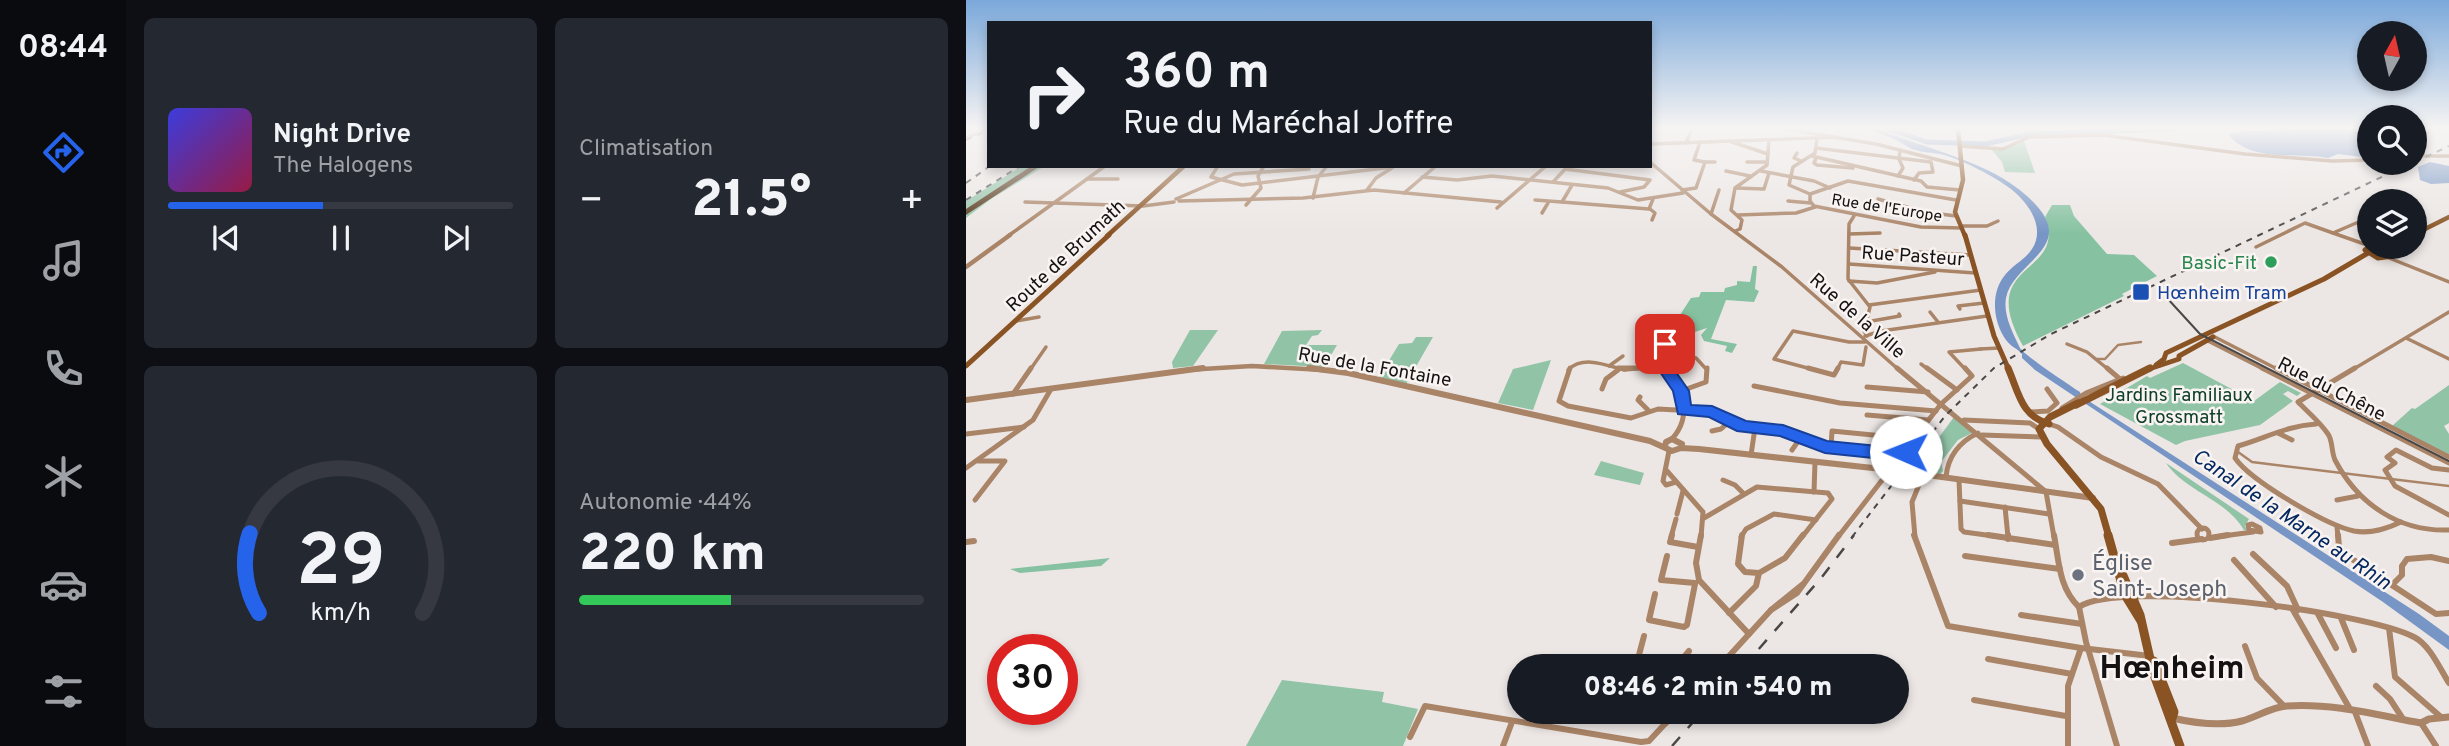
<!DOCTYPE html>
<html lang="fr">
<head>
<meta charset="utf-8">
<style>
	body { margin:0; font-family:Overpass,sans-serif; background:#242831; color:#f1f3f6; height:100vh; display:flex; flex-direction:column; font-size:26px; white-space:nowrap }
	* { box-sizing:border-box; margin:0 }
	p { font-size:23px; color:#9ea1a6 }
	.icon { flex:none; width:38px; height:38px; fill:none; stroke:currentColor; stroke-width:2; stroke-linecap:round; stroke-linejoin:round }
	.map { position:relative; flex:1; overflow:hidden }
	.sheet { display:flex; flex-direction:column; gap:18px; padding:18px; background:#0d0f14; width:840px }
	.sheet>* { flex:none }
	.guide { position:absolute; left:21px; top:21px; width:665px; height:147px; border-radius:0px; box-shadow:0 4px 10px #0003; background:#171b24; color:#f1f3f6; overflow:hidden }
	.needle { width:46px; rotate:8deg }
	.fabs { position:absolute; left:1391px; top:21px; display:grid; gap:14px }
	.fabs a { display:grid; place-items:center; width:70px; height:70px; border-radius:50%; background:#171b24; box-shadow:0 4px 10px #0003; font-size:35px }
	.speed { position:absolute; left:21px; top:634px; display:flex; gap:14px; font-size:35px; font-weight:700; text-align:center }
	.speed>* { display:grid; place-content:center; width:91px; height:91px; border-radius:50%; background:#171b24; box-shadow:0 4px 10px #0003; line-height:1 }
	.speed .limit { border:10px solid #d22; background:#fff; color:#111 }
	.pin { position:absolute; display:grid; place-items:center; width:60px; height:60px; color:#fff; margin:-30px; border-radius:14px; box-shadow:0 4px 10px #0006 }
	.me { position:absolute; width:77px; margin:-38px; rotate:271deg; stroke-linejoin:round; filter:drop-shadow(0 0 5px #0008) }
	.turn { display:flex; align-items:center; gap:24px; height:147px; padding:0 21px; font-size:32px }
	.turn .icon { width:91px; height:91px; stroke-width:2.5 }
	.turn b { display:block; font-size:49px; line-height:60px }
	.big { font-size:52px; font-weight:800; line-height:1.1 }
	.sheet .tile { flex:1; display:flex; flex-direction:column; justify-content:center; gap:10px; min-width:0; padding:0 24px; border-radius:10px; background:#242831 }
	.sheet .dial { align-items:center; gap:0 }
	.dial svg { height:182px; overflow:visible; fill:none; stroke:#363941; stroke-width:7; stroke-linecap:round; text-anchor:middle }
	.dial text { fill:#f1f3f6; stroke:none }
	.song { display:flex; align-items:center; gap:21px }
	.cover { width:84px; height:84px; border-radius:10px; background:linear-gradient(135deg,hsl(240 70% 55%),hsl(340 70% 35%)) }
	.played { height:7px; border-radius:4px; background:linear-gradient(90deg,#2563eb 45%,#363941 45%) }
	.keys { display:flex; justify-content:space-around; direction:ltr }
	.heat { display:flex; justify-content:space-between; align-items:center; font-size:38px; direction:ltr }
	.charge { height:10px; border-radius:5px; background:linear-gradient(90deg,#34c759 44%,#363941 0) }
	.sheet .tiles { flex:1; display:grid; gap:18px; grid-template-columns:repeat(2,1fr) }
	.trip { position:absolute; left:541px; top:654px; width:402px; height:70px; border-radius:35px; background:#171b24; box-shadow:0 4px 10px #0003; font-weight:800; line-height:70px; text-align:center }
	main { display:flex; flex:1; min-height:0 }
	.dock { display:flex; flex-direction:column; width:126px; justify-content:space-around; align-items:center; background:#090b0e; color:#9ea1a6 }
	.dock .icon { width:49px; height:49px }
	.dock .on { color:#2563eb }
	.dock b { font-size:32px; color:#f1f3f6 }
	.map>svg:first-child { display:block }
</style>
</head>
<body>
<main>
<nav class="dock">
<b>08:44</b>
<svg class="icon on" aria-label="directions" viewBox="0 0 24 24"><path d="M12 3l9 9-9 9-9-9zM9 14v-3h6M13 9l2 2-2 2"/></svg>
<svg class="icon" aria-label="music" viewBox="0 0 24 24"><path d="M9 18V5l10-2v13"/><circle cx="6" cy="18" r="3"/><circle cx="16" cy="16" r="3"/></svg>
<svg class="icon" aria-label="phone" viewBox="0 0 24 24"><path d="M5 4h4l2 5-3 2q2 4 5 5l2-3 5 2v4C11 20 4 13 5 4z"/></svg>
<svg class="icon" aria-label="climate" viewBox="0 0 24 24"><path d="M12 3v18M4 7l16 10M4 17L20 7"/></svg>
<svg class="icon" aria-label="car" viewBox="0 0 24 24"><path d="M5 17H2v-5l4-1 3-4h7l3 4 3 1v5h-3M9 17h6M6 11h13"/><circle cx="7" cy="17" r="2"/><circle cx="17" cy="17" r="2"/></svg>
<svg class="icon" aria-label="filters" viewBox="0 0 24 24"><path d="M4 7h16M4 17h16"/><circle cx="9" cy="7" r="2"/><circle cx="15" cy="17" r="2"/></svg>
</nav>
<section class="sheet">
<div class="tiles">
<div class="tile">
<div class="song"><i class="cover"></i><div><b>Night Drive</b><p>The Halogens</p></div></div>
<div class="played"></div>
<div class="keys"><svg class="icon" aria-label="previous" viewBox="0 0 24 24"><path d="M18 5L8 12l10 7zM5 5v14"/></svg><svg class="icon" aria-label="pause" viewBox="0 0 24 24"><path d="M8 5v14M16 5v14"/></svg><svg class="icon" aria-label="next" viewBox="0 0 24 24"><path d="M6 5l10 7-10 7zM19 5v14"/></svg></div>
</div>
<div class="tile"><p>Climatisation</p>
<div class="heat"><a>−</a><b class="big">21.5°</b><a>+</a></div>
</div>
<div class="tile dial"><svg viewBox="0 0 100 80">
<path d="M14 69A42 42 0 1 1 86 69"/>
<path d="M14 69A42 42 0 0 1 10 34" stroke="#2563eb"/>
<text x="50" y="56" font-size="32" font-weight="700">29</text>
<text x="50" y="72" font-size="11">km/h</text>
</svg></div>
<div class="tile"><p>Autonomie · 44%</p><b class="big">220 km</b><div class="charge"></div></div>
</div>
</section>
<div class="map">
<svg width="1483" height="746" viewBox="0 0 1483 746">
	<rect width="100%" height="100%" fill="#ece7e5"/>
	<!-- green -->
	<g fill="#91c3a7">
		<path d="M1058,141L1069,173L1039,172L1036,162L1026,150L1041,149L1052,142Z"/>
		<path d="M56,166H79L25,199L0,218V201Z"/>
		<path d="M224,330H252L227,366L207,368L206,362Z"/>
		<path d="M356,330L352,335L346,336L340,345H371L358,367L298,364L316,331Z"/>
		<path d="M450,337H467L440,384L413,377L433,344L446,343Z"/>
		<path d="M585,360L567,410L532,403L547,369Z"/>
		<path d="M1217,363L1288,401L1314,382L1335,393L1331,396L1322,391L1317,394L1327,401L1294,425L1219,441L1210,445L1134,404L1181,376L1184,378Z"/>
		<path d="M1483,385V423L1478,426L1483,434V455L1426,426L1446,408L1449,409Z"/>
		<path d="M988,417L1006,433L992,440L975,462L977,471L974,474L949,470Z"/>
		<path d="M635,461L678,473L674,485L628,475Z"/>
		<path d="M1200,463L1283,519L1279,526L1281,530H1278C1260,499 1220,492 1200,463Z"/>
		<path d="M316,680L418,692L416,702L452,709L437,746H280Z"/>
	</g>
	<!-- forest -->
	<g fill="#86c2a1">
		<path d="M1086,205H1104L1108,216L1141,254L1168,255L1191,276L1156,294L1158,296L1057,346C1008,259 1102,277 1079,217Z"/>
		<path d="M787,266H791L789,289L793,291L788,302L760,300L745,339L771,344L766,353L759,351L761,346L738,341L735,335L741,328L729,332L720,331L721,325L715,324L712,318L725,298L733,297L735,292H758L759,288L771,285V281L784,282Z"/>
		<path d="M144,558L135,566L54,573L44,569Z"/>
	</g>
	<!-- water -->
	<g fill="#7896c5">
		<path d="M904,129H912C959,149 1023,161 1061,196C1118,247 1047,260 1040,298C1037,315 1047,333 1054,348C1058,355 1105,386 1114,392L1115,396L1453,614L1483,636V650L1417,602L1069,370L1056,358V354C1051,348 1045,347 1040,340C1027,322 1024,293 1039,275C1046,266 1056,261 1063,253C1082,231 1064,204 1045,189C1029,177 997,160 978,155C967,152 953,153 942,147C931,139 917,135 904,129Z"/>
		<path d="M1339,129H1403V158L1372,154L1362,158C1330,152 1284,163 1262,134L1277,131Z"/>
		<path d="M1464,162L1483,166V183L1465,184L1454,180L1452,167Z"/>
	</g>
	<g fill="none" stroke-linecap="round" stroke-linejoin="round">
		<!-- river -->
		<path stroke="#7896c5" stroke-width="5" d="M922,129L961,142L1019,144L1064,134L1207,129"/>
		<!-- pedestrian -->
		<g stroke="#aa8467" stroke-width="2.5">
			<path d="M1129,359H1139L1152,345L1175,342"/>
			<path d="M1272,452L1286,462L1483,486"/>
		</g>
		<!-- minor-far2 -->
		<g stroke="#aa8467" stroke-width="3.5">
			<path d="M0,138L21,129"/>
			<path d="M851,139L849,153L827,167L823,185L844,194V201L848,206L955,227L996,228"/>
			<path d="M763,141L802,154"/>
			<path d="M720,143L726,129"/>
			<path d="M994,146L1037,149L1063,137L1137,135L1279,154L1366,161L1404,160"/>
			<path d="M850,148L965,162L967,172L953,173L948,180"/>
			<path d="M831,153L828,158L835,161"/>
			<path d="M846,156L955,181L961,187L994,190"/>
			<path d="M1449,156H1483"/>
			<path d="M850,158L848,163L851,165L887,168"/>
			<path d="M684,162L745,214L816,267L933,370"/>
			<path d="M739,162H749"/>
			<path d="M781,162H801"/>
			<path d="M252,166L245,177L276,185L427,167"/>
			<path d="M599,169L684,180L678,187L654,192"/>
			<path d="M760,171L784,176"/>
			<path d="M795,171L848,181L864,188"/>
			<path d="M932,176L937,168L933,159L934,150"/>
			<path d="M456,177L491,180L526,176L642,188L672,200L717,193"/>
			<path d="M121,179H152"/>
			<path d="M587,182L602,166"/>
			<path d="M770,188L798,189L803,173"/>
			<path d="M401,190L410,178L426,168"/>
			<path d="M716,190L730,188L739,162L728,160L734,142"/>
			<path d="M438,193L470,166"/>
			<path d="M844,194L882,181L990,200"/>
			<path d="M347,198L352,177L361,166"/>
			<path d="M210,199L268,174L343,169"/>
			<path d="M912,199L959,212L990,216"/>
			<path d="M569,200L596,202L606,185"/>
			<path d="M213,201L337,198L408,190L535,202"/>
			<path d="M822,201L845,203"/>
			<path d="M59,202L177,206L208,202"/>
			<path d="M596,202L683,209L687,199"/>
			<path d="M280,205L295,188L292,176L298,166"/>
			<path d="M531,208L580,166"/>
			<path d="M684,209L689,213L686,220"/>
			<path d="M576,213L582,203"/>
			<path d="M745,214L753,190"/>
			<path d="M772,215L830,213L849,207"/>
			<path d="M888,216L883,224L882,279L904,307L898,331L901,336"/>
			<path d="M1404,217L1367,233L1404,246"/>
			<path d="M995,226H1021L1032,221"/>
			<path d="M769,231L774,229L776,220L765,210L769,188L801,165L803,140"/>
			<path d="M883,234L914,233"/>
			<path d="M1290,247L1339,223L1367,233"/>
			<path d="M883,248L1004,255"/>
			<path d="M1423,258L1483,282"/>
			<path d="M883,264L1009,273"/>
			<path d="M883,281L911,283L969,272"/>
			<path d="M903,305L1015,290"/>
			<path d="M994,309L992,306L1018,303"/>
			<path d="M964,312L972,322"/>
			<path d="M50,321L73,317"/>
			<path d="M900,322L934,316L933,314"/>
			<path d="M899,336L915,331L1021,316"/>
			<path d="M1247,336L1313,370"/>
			<path d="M699,338L698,366L701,370"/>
			<path d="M1440,338L1483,359"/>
			<path d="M1240,340L1299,370"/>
			<path d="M1101,344L1121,352L1143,370"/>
			<path d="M1014,349L1033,348"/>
			<path d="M699,353L730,358L741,370"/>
			<path d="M955,364L963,370"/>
			<path d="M643,366L657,356"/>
			<path d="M64,370L80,347"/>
			<path d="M602,370C617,355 640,365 658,370"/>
			<path d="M659,370L698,366"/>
			<path d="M849,370L808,359L827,331L883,342H899"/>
			<path d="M871,370L875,362L897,365L900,347"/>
			<path d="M1000,370L983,352L1015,349"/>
			<path d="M1386,370L1483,312"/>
		</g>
		<!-- minor-far1 -->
		<g stroke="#aa8467" stroke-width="5">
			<path d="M604,368L593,401L602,406L665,418L692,409L746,412L777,426L817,431L859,447L936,454"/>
			<path d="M652,368H676"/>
			<path d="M699,368C715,391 728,414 706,439"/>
			<path d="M842,368L868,375L872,368"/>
			<path d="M931,368L1079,491"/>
			<path d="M961,368L991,390"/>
			<path d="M1141,368L1154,379"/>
			<path d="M1296,368L1483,463"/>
			<path d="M1310,368L1483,457"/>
			<path d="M1389,368L1332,402C1342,412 1354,422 1362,434C1367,441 1365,451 1369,460C1392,504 1433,532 1483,530"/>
			<path d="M788,386L874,403L970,411"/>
			<path d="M901,387L962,392"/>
			<path d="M636,389L640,379L652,370"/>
			<path d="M715,391L740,382L741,368"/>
			<path d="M47,394L65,368"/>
			<path d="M674,397L672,400L682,410"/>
			<path d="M1096,408L1120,393L1157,378"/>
			<path d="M1065,412L1082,411L1091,403L1081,389"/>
			<path d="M901,415L962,420"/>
			<path d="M998,420L1064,423L1073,429"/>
			<path d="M1083,424L1092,427L1135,457L1192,484L1236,529"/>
			<path d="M1350,424C1320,426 1300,438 1272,446L1269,458C1285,481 1360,525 1388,531C1405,534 1420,529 1435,522"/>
			<path d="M746,431L755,429L765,420"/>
			<path d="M1312,433L1326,440"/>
			<path d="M0,434L58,427"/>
			<path d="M1016,435L1077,437"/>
			<path d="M865,447L866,431L948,439"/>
			<path d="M826,450L835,437"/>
			<path d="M703,451L697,481L700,485L710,482"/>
			<path d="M785,455L789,428"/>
			<path d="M0,468L67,420L85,389"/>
			<path d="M1483,470L1466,468L1430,450L1421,457L1429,463L1419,470L1429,486L1483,515"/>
			<path d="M701,471L737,512L735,537"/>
			<path d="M980,477C982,456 993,442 1012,433"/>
			<path d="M757,480L769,485L778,494"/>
			<path d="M993,480L995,529L998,532L1035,537"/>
			<path d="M848,492L849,462"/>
			<path d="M1080,492L1088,537"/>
			<path d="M9,500L39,461H12"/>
			<path d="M1371,500L1392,496"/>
			<path d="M994,501L1083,514"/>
			<path d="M1039,507L1042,537"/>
			<path d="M711,514L717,491"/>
			<path d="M738,518L791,487L862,493L866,499L836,537"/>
			<path d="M1286,524L1294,528L1295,532L1283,530L1282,525Z"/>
			<path d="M1371,527L1372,537"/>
			<circle cx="1237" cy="534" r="6"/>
			<path d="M705,537L710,519"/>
			<path d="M775,537L780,529L808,514L850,520"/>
			<path d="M872,537L975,404L1006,376L999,368"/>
			<path d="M949,537L946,502L957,475"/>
			<path d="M1249,537L1287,532"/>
		</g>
		<!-- minor -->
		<g stroke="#aa8467" stroke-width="6">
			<path d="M706,535L704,542L732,547"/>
			<path d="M735,535L730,563L733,580L783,634"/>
			<path d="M776,535L772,564L779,572L793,573"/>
			<path d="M948,535L982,626L1115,648L1184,656"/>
			<path d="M1022,535L1089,545"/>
			<path d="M1042,535V539"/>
			<path d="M1088,535C1093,562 1093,588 1113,607"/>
			<path d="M1372,535L1373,547L1380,555L1470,614L1483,613"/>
			<path d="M1244,538L1262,535"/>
			<path d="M0,542L8,541"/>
			<path d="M1206,543L1236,539"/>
			<path d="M1287,554L1321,586L1332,610"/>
			<path d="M701,556L695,580L729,583"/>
			<path d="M999,556L1094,569"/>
			<path d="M1268,560L1310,607"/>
			<path d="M837,584L805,610L831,593L873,535"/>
			<path d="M1426,585L1436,575V566L1441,559L1465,557L1483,561"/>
			<path d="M689,594L683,620L718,627L721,625L729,584"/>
			<path d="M1113,607C1155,579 1401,612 1448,637C1464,645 1474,669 1483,683"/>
			<path d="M1113,607L1120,642L1151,746"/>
			<path d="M1327,610L1384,709"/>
			<path d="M763,613L790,586L793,573L819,558L837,535"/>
			<path d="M1352,614L1370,648"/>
			<path d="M1055,615L1116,624"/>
			<path d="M1375,618L1388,650"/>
			<path d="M1423,628L1429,677L1475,717"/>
			<path d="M678,636L673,655L681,667"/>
			<path d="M1279,646L1291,678L1318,706"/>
			<path d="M1022,659L1106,674"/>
			<path d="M716,667L718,657L723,651"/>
			<path d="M753,667L805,610"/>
			<path d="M1410,686L1424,699L1437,719"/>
			<path d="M1008,700L1100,716"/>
			<path d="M686,712L700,723"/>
			<path d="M1389,712L1402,746"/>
			<path d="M1455,723L1470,746"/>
			<path d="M444,737L459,706L675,742L683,741L710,712"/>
			<path d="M537,746L546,722"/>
			<path d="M1102,746V686L1115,648"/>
		</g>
		<!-- tertiary-far3 -->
		<g stroke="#aa8467" stroke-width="3.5">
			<path d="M819,129L910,144L996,166"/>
			<path d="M684,144L872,137"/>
			<path d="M42,236L139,166"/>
		</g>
		<!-- tertiary-far2 -->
		<g stroke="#aa8467" stroke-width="4.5">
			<path d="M0,267L44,235"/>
			<path d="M220,370L286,366L357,370"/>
		</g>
		<!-- tertiary-far1 -->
		<g stroke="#aa8467" stroke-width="6">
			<path d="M343,368L382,373L684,441L706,451L715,448L733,449L925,470L1127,498"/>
			<path d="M0,400L237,368"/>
			<path d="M699,446L700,442L706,439L716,444"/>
		</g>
		<!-- tertiary -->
		<path stroke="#aa8467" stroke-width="7" d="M1206,718C1228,723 1253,727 1276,721C1291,717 1305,707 1321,706C1367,703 1411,715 1455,723L1463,719L1483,717"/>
		<!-- secondary-far3 -->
		<g stroke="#895324" stroke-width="4.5">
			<path d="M992,129L997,180L989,212L999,236"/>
			<path d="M1449,234L1483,217"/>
			<path d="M141,236L218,166"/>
		</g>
		<!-- secondary-far2 -->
		<g stroke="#895324" stroke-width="5">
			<path d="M999,235L1028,336L1043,370"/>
			<path d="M1404,246L1399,250L1412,258L1427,256L1411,247"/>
			<path d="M1190,365L1198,359L1200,353L1358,279L1402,253"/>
			<path d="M0,366L143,235"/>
			<path d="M1180,370L1213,359V356L1247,337"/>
		</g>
		<!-- secondary-far1 -->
		<g stroke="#895324" stroke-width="7">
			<path d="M1042,368C1053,393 1055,416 1083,424"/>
			<path d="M1112,403L1084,417L1073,429L1081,444L1135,509L1143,537"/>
			<path d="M1110,405L1184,368"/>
		</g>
		<!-- secondary -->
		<g stroke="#895324" stroke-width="9">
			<path d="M1142,535L1159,595L1175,621"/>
			<path d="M1152,564L1174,615L1187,672L1214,746"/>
			<path d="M1188,661L1208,712L1206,718"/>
		</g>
		<!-- trunk -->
		<path stroke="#4f2e12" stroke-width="5" d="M0,212L70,166"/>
		<!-- tram -->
		<path stroke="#4a4747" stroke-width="2" d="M1201,298L1234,334L1483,461"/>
		<!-- rail-far1 -->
		<g stroke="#4a4747" stroke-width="2" stroke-dasharray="6 6" stroke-linecap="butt">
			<path d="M0,140L23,130"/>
			<path d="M1449,162L1483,146"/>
			<path d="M0,183L24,166"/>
			<path d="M0,200L54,166"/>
			<path d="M886,537L979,416L1028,368L1085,334L1445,163"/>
		</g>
		<!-- rail -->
		<g stroke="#4a4747" stroke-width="2.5" stroke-dasharray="12 12" stroke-linecap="butt">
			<path d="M777,667L856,577L888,535"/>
			<path d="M706,746L736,712"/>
		</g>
	</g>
	<!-- sky -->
	<linearGradient id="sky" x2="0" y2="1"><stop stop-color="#7ba8da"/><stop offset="0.55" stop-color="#f6f4f3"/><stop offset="1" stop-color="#f6f4f3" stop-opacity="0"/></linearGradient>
	<rect width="1483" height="233" fill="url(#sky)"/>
	<!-- route -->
	<path fill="#2563eb" stroke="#184099" stroke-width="2" d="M699,339L707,344L705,365L723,391L725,405L746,406L780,421L817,425L861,441L933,448H946L948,452L943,459L936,461L859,453L814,436L771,431L743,417L712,414L707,391L690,366L691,344Z"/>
	<!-- markers -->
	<circle fill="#2e9e5b" stroke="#f9f4f2" stroke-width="2.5" cx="1305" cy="262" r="7"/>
	<rect fill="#1a4fb4" stroke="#f9f4f2" stroke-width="2.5" x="1166" y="283" width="18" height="18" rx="3.5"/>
	<circle fill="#6b7280" stroke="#f9f4f2" stroke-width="2.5" cx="1112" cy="575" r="7"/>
	<g text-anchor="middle" stroke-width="5" stroke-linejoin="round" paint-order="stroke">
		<!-- far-street labels -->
		<g font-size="16" fill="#141212" stroke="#f9f4f2">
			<text transform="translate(921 207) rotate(9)" y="6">Rue de l'Europe</text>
		</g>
		<!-- street labels -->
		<g font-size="19" fill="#141212" stroke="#f9f4f2">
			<text transform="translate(99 255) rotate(-43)" y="7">Route de Brumath</text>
			<text transform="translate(947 255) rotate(4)" y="7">Rue Pasteur</text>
			<text transform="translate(892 315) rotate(41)" y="7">Rue de la Ville</text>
			<text transform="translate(409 366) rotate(10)" y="7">Rue de la Fontaine</text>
			<text transform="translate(1366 388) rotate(27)" y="7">Rue du Chêne</text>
		</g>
		<!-- leisure labels -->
		<g font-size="19" fill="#27864d" stroke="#f9f4f2" text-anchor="end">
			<text x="1291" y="269">Basic-Fit</text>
		</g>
		<!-- transit labels -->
		<g font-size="19" fill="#164399" stroke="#f9f4f2" text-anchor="start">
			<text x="1191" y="299">Hœnheim Tram</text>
		</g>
		<!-- park labels -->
		<g font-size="19" fill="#0f402a" stroke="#f9f4f2">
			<text x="1213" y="401">Jardins Familiaux<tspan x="1213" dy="22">Grossmatt</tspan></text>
		</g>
		<!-- water labels -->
		<g font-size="21" font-style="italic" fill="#032860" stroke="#f9f4f2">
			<text transform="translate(1326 519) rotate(34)" y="7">Canal de la Marne au Rhin</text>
		</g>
		<!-- near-worship labels -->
		<g font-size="23" fill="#5b616d" stroke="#f9f4f2" text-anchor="start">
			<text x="1126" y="570">Église<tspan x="1126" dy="26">Saint-Joseph</tspan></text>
		</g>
		<!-- near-district labels -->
		<g font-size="32" font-weight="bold" fill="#141212" stroke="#f9f4f2">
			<text x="1206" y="678">Hœnheim</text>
		</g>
	</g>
</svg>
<div class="fabs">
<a><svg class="needle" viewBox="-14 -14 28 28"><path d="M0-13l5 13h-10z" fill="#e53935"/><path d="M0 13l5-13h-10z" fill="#9ea1a6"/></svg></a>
<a><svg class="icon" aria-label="search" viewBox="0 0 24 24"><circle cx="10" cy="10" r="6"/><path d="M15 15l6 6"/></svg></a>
<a><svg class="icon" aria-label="layers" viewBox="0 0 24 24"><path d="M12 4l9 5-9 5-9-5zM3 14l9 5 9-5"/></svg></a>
</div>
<div class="speed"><div class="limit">30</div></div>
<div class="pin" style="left:699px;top:344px;background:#d93025"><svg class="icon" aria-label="arrive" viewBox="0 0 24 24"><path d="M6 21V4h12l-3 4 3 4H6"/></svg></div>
<svg class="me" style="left:940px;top:452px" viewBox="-20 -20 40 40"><circle r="19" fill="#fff"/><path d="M0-13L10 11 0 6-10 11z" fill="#2563eb"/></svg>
<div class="trip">08:46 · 2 min · 540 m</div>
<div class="guide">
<div class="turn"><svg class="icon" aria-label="right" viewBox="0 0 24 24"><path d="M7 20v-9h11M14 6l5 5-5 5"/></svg><div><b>360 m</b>Rue du Maréchal Joffre</div></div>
</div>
</div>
</main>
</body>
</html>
